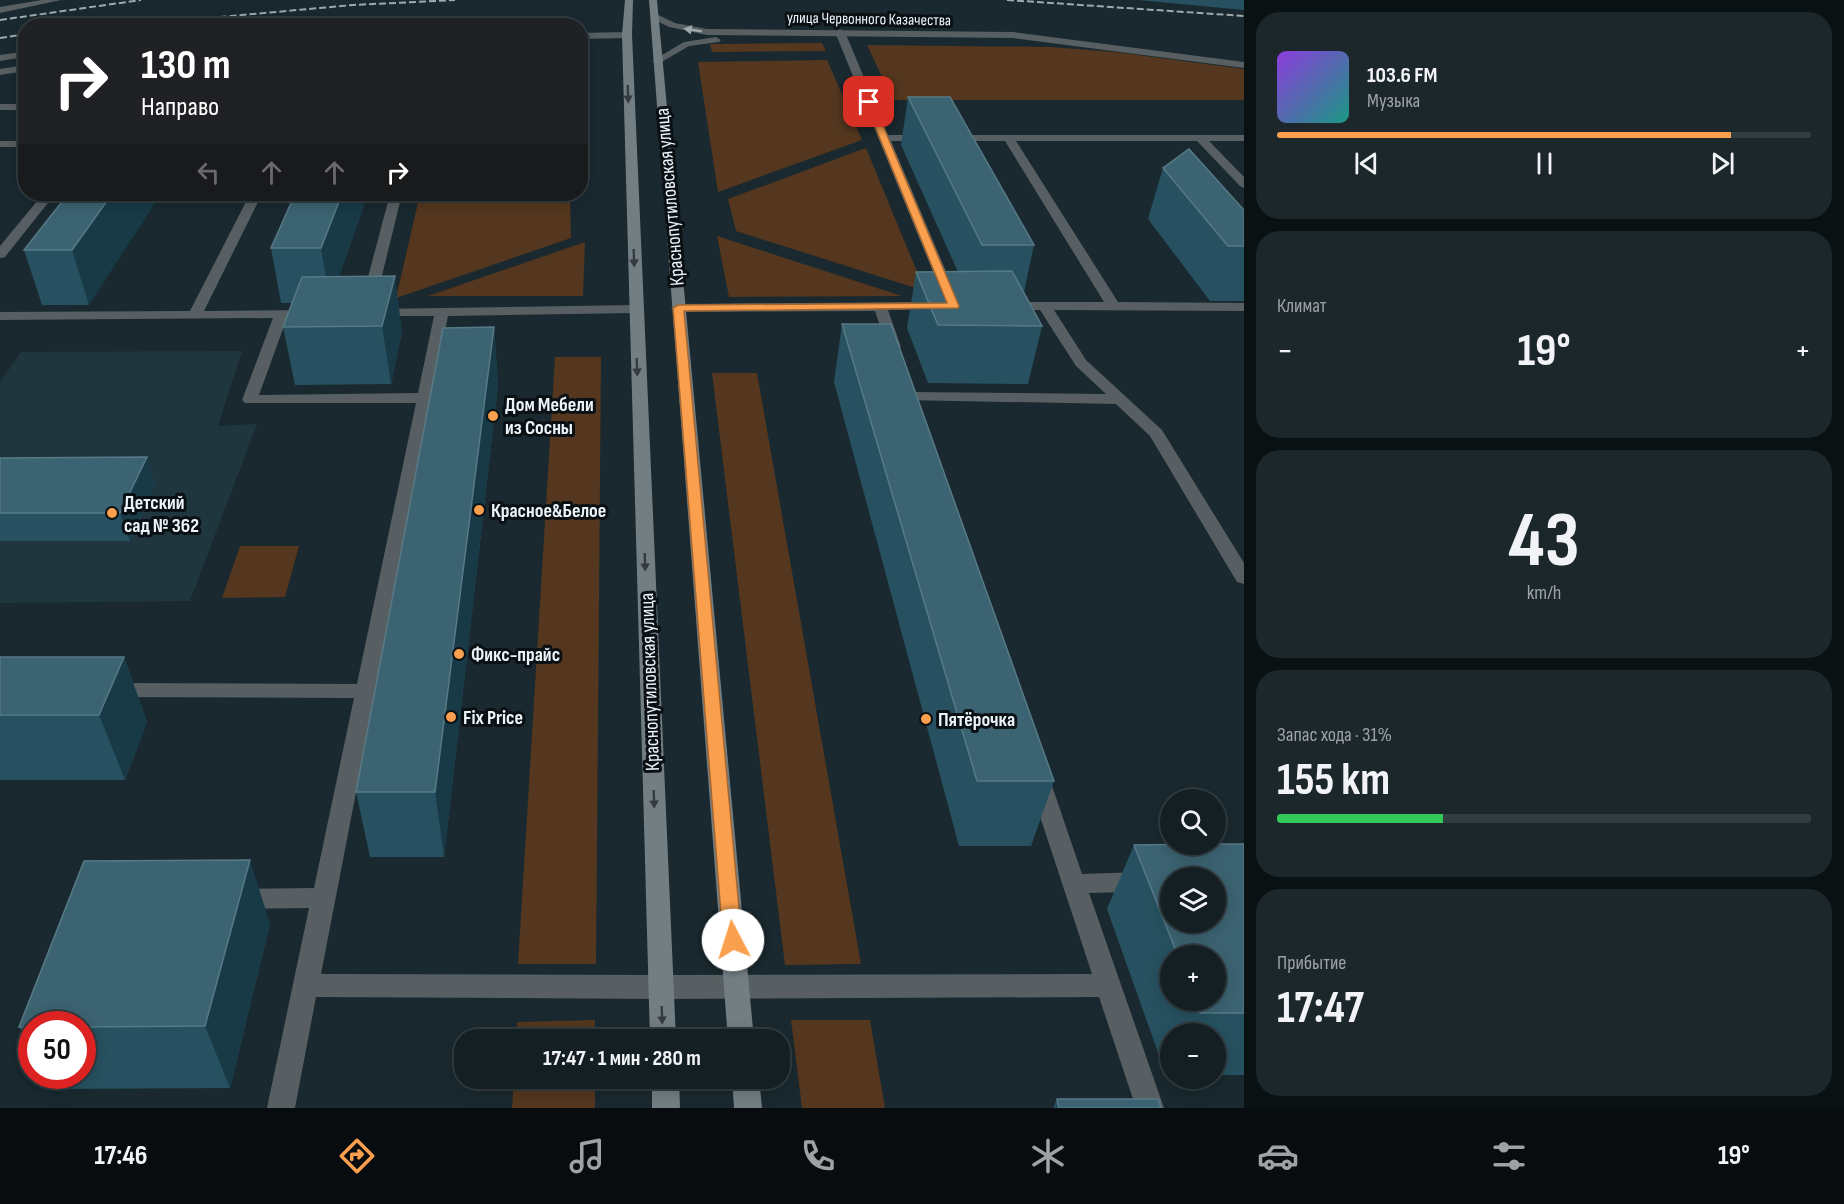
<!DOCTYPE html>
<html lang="ru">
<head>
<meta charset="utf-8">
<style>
	body { margin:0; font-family:"Sofia Sans Condensed",sans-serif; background:#1c272b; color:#f1f3f6; height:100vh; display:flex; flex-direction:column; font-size:22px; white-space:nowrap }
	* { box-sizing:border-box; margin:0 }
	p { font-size:20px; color:#9da2a6 }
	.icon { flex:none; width:33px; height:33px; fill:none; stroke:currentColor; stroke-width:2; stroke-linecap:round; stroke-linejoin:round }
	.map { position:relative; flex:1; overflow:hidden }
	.panel { display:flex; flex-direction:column; gap:12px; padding:12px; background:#0a1113; width:600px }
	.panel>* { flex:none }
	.banner { position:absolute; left:18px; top:18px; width:570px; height:183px; border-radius:24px; box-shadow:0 3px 15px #0003,0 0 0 2px #323d41; background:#202124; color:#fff; overflow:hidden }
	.fabs { position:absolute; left:1160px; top:789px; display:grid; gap:12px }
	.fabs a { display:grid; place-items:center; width:66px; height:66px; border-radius:50%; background:#131f23; box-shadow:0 3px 15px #0003,0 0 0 2px #323d41; font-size:30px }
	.speed { position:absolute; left:18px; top:1011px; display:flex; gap:12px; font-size:30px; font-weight:700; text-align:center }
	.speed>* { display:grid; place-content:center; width:78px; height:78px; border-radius:50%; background:#131f23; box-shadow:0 3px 15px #0003,0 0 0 2px #323d41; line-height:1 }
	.speed .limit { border:9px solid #d22; background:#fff; color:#111 }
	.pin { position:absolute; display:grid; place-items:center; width:51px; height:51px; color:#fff; margin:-26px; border-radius:12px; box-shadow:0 3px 9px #0006 }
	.me { position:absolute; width:66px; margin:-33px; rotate:355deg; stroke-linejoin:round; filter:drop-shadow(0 0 4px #0008) }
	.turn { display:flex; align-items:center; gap:21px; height:126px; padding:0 24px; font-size:27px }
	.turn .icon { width:78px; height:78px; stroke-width:2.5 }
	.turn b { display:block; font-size:42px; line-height:51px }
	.lanes { display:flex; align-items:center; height:57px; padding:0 24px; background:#0003; justify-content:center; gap:30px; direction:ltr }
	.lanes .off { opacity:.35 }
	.big { font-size:45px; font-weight:700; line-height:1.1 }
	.panel .widget { flex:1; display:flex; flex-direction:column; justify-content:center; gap:9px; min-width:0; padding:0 21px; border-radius:24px; background:#1c272b }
	.panel .dial { align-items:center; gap:0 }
	.dial b { font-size:78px; line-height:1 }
	.song { display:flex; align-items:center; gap:18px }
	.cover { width:72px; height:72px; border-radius:9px; background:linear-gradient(135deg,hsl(270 70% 55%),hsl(170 70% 35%)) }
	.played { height:6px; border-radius:3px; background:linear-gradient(90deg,#fa9f4e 85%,#323d41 85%) }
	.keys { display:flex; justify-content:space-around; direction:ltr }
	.heat { display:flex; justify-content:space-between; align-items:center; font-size:33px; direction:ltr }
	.charge { height:9px; border-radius:4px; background:linear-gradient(90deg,#34c759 31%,#323d41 0) }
	.trip { position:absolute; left:454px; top:1029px; width:336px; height:60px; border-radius:24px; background:#131f23; box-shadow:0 3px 15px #0003,0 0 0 2px #323d41; font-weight:700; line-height:60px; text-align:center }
	.tabs { display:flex; height:96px; justify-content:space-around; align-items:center; background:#080c0e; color:#9da2a6 }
	.tabs .icon { width:42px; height:42px }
	.tabs .active { color:#fa9f4e }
	.tabs b { font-size:27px; color:#f1f3f6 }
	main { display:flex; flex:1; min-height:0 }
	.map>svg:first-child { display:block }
</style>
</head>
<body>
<main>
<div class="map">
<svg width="1244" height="1108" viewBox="0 0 1244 1108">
	<rect width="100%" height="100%" fill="#19292f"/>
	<!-- built -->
	<path fill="#1f363f" d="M242,351L218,426L257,424L190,601L0,603V382L21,352Z"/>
	<!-- green -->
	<g fill="#54371e">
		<path d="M822,43L826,51L712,52L710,44Z"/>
		<path d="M867,45L1051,47L1115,52L1244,69V100H893Z"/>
		<path d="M581,49H586L582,193H580Z"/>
		<path d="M827,60L862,140L718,192L698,62Z"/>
		<path d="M866,148L925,291L736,231L728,199Z"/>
		<path d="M420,194H556L570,199L571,238L396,298Z"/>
		<path d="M717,236L902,296L729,297Z"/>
		<path d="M585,242L583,296H428Z"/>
		<path d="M555,357H601L596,964H518Z"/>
		<path d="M712,373H757L861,964L785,965Z"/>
		<path d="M240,546H299L285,597L222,598Z"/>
		<path d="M595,1020V1039H516L517,1022Z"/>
		<path d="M791,1020H870L885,1108H802Z"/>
		<path d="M514,1079H595V1108H512Z"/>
	</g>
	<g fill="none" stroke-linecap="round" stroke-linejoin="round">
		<!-- lane -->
		<g fill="#575f62" fill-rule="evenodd">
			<path d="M42,0H61L0,13V7Z"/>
			<path d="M840,29L845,32L888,135H1244V141H1209L1244,177V188L1240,186L1197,141H1016L1118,302L1244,303V311L1054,310L1086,360L1162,430L1244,563V584L1237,582L1150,436L1116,404L905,400L902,397L905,394L910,392L1106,394L1076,366L1040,310H1009L1002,306L1009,302H1104L1005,141H891L955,293L953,296H943L835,32Z"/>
			<path d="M21,52L26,55V69L23,68L18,58L0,61V55Z"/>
			<rect x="0" y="104" width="26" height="6"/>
			<rect x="0" y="141" width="26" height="6"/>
			<path d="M43,194H55L5,257L0,258V246Z"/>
			<path d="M250,194H262L204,311L313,310L320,314L313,318H287L259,395L418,393L434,316H372L370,313L377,309L635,305L642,309L635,313L448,316L321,974L661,975L1092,974L1028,780L1031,774L1039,771L1047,774L1050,780L1082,874L1170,871L1178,874L1180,878H1170V891L1089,893L1164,1108H1136L1099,997L661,999L316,997L295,1108H267L309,908L237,909L229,906L225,899L229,892L237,889L314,888L354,698L112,697L105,695L102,690L105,685L112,683L357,684L416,403H245L242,400L273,318L0,320V312L190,311Z"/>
			<path d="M390,194H402L376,300L369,304L362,300Z"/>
			<path d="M933,302L940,306L938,309L888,310L901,347L894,351L887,347L875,311L678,312L671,308L678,304Z"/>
		</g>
		<!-- street -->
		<g fill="#575f62" fill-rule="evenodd">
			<path d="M654,13L675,23L707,29L1013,32L1244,62V68L1013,38L707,35L669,27L651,18V14Z"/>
			<path d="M580,33L627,32L632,35L627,38L580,39Z"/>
			<path d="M716,37L721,40L719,42L689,46L660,63L652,61L684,42Z"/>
			<path d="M26,65V71L0,75V69Z"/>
		</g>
		<!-- secondary -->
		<g fill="#737e83" fill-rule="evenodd">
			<path d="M625,0H633L632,35L676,1040H650L622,35Z"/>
			<path d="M649,0H657L754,1040H728Z"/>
			<path d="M652,1078H679L680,1108H652Z"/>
			<path d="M732,1078H759L762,1108H734Z"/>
		</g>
		<!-- rail -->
		<g stroke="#9ea9ae" stroke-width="2" stroke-dasharray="7 3" stroke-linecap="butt">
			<path d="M1007,0L1244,16"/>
			<path d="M0,20L141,0"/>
			<path d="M120,26L353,5L455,0"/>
			<path d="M0,38L26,34"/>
		</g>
	</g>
	<!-- wall -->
	<g fill="#275160" fill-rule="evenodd">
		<path d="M1138,0H1244V10Z"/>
		<path d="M908,97L1034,245L1024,292L1042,326L1028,384L928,383L907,328L916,272H958L901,145Z"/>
		<path d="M1163,168L1244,210V301H1210L1148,219Z"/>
		<path d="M68,194L89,305H42L24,250Z"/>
		<path d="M368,194L339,276L402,332L391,384L295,385L283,327L292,303H281L271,248Z"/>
		<path d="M842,324L1054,781L1031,846H959L834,382Z"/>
		<path d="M494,327L498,385L444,857H370L356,792Z"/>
		<path d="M147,457L155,485L130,541H0V458Z"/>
		<path d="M0,657H124L147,722L125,780H0Z"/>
		<path d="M1244,844V1075H1215V1034H1170V1075H1166L1107,909L1134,845ZM1170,956H1215V1000H1170Z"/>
		<path d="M270,924L230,1088L56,1089L48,1076H82V1024H32V1047L19,1027Z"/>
		<path d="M1057,1099L1161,1108H1053Z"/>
	</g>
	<!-- shaded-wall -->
	<g fill="#183a46">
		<path d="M112,194H161L89,305L72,250Z"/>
		<path d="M342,194H368L330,303L321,248Z"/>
		<path d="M395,276L402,332L391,384L382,326Z"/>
		<path d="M494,327L498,385L444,857L435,792Z"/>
		<path d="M147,457L155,485L130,541L120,513Z"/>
		<path d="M124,657L147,722L125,780L99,715Z"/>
		<path d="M250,860L270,924L230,1088L205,1026Z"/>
	</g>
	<!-- building -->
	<g fill="#3c6371" stroke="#577a86" stroke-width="1.5" fill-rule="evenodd">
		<path d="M908,97H950L1034,245H982Z"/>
		<path d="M1189,149L1244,210V246H1228L1163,168Z"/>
		<path d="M68,194H112L72,250H24Z"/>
		<path d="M295,194H342L321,248H271Z"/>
		<path d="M1012,271L1042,326L938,325L916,272Z"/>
		<path d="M395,276L382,326L283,327L302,277Z"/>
		<path d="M842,324H891L1054,781H977Z"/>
		<path d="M494,327L435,792H356L443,328Z"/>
		<path d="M147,457L120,513H0V458Z"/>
		<path d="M0,657H124L99,715H0Z"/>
		<path d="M1215,844H1244V1013H1200L1195,1000H1215V956H1178L1134,845ZM1170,878H1215V922H1170Z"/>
		<path d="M250,860L205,1026L82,1027V1024H32V1027H19L84,861Z"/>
		<path d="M1057,1099H1158L1161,1108H1059Z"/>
	</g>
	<!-- one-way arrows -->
	<defs><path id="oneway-solid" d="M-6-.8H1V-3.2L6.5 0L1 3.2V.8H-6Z" transform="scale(1.5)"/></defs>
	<use fill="#a1aaad" href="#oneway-solid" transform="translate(693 30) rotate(-171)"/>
	<g fill="#343c40">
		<use href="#oneway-solid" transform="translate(628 94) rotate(88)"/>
		<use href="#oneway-solid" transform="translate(634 258) rotate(88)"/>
		<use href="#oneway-solid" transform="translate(637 367) rotate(88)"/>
		<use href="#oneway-solid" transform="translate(645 562) rotate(88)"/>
		<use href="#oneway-solid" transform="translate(654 799) rotate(88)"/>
		<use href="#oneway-solid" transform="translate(662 1015) rotate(88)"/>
	</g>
	<!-- route -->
	<path fill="#fa9f4e" stroke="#a26733" stroke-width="1.5" d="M869,100L873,102L959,306L958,308L684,311L742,940L739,945L733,948L726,945L723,940L673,308L678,305L947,303L865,102Z"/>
	<!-- markers -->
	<g fill="#fa9f4e" stroke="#0a1013" stroke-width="2">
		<circle cx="493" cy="416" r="6"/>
		<circle cx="479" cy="510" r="6"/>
		<circle cx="112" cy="513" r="6"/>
		<circle cx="459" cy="654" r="6"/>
		<circle cx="451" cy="717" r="6"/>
		<circle cx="926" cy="719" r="6"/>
	</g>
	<g text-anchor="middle" stroke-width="6" stroke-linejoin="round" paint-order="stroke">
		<!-- far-street labels -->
		<g font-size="16" fill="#ebf4f8" stroke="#0a1013">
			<text transform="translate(869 18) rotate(1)" y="6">улица Червонного Казачества</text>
		</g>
		<!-- street labels -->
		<g font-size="20" fill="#ebf4f8" stroke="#0a1013">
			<text transform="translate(669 197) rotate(-95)" y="7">Краснопутиловская улица</text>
			<text transform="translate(649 682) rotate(-92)" y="7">Краснопутиловская улица</text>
		</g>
		<!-- poi labels -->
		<g font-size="20" font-weight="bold" fill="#ebf4f8" stroke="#0a1013" text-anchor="start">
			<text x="505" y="411">Дом Мебели<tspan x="505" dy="23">из Сосны</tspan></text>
			<text x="124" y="509">Детский<tspan x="124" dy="23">сад № 362</tspan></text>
			<text x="491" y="517">Красное&amp;Белое</text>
			<text x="471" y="661">Фикс-прайс</text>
			<text x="463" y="724">Fix Price</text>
			<text x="938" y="726">Пятёрочка</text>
		</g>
	</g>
</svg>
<div class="fabs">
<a><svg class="icon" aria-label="search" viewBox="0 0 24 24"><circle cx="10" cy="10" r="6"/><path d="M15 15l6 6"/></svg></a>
<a><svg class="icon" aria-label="layers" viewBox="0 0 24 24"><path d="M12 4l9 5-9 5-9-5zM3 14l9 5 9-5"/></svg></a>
<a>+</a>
<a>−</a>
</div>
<div class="speed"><div class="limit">50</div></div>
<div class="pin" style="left:869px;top:102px;background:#d93025"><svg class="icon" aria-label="arrive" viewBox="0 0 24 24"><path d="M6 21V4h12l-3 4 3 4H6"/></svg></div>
<svg class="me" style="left:733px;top:940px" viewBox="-20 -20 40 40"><circle r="19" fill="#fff"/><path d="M0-13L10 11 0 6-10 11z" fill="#fa9f4e"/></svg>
<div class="trip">17:47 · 1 мин · 280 m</div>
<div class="banner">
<div class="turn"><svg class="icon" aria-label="right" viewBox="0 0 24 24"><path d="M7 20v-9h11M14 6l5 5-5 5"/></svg><div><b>130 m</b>Направо</div></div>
<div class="lanes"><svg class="icon off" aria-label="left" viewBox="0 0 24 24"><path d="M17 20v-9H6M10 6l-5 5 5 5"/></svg><svg class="icon off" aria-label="ahead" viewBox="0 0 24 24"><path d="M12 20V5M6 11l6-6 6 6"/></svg><svg class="icon off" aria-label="ahead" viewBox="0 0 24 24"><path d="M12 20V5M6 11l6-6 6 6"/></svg><svg class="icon" aria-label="right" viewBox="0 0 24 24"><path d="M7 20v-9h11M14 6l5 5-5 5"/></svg></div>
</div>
</div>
<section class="panel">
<div class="widget">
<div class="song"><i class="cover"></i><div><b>103.6 FM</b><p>Музыка</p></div></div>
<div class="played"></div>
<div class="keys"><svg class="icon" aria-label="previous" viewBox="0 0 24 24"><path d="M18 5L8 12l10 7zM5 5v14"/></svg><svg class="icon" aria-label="pause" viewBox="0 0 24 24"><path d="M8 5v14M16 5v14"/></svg><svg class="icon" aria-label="next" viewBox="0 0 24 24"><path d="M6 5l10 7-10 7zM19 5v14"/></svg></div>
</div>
<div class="widget"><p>Климат</p>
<div class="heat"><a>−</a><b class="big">19°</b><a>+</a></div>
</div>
<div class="widget dial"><b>43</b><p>km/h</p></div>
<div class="widget"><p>Запас хода · 31%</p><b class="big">155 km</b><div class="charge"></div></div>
<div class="widget"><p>Прибытие</p><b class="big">17:47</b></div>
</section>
</main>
<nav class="tabs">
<b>17:46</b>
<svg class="icon active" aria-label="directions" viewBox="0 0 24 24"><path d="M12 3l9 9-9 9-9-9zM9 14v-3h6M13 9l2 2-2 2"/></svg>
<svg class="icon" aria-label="music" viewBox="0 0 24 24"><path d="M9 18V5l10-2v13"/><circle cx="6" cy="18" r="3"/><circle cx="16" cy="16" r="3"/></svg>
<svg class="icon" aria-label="phone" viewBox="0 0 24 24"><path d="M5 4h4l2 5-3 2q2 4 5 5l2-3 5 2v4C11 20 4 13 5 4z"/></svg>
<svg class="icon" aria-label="climate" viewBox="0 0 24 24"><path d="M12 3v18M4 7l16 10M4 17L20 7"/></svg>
<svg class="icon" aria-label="car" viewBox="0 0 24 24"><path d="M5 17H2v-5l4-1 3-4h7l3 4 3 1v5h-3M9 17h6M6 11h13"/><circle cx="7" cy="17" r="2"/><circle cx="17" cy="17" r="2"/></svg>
<svg class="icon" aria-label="filters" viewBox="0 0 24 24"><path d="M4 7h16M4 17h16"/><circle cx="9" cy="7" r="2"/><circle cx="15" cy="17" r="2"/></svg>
<b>19°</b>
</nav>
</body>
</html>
